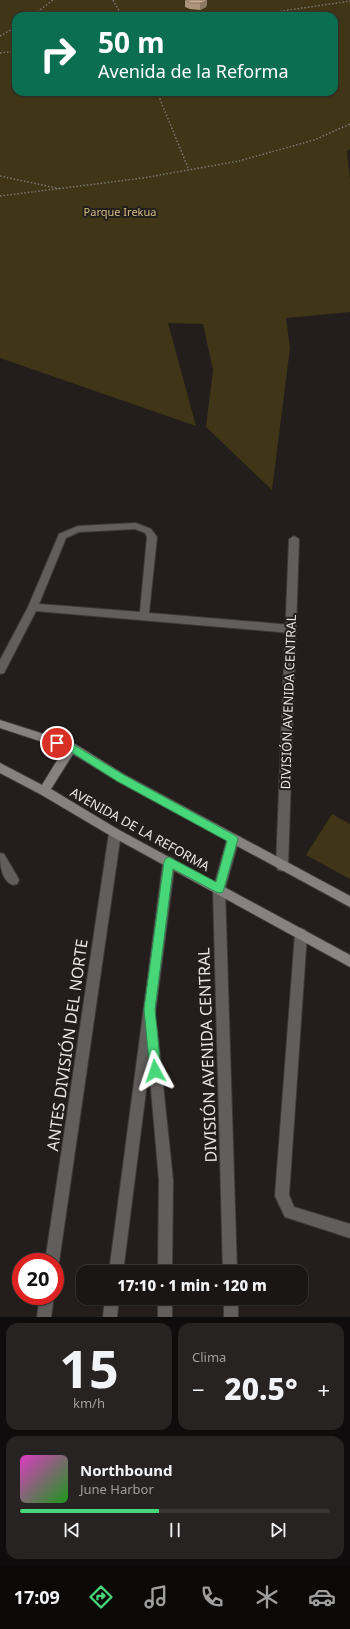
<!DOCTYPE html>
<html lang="es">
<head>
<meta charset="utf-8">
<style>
	body { margin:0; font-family:"Noto Sans",sans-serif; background:#272322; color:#f1f3f6; height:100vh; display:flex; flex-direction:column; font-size:15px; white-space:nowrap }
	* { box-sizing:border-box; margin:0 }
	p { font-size:13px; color:#9f9fa0 }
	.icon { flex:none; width:22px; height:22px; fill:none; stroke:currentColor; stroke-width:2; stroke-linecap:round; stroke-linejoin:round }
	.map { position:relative; height:1317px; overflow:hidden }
	.drawer { display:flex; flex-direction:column; gap:6px; padding:6px; background:#0e0c0c; flex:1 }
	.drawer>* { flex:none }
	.hud { position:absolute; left:12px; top:12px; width:326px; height:84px; border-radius:12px; box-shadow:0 1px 3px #0004,0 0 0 1px #383534; background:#0b6e4f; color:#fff; overflow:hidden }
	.speed { position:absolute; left:12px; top:1253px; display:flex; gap:8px; font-size:20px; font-weight:700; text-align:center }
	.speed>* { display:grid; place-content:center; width:52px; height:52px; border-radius:50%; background:#1a1615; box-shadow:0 1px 3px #0004,0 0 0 1px #383534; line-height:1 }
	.speed .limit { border:6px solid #d22; background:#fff; color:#111 }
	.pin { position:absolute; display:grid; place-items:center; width:34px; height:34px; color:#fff; margin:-17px; border:2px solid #fff; border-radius:50%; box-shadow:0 1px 4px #0007 }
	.me { position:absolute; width:44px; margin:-22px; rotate:355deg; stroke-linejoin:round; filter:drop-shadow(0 0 3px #0008) }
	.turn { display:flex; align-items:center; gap:14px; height:84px; padding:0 20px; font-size:18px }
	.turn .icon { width:52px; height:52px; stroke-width:2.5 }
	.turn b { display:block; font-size:28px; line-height:34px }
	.big { font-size:30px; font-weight:800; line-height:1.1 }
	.drawer .card { flex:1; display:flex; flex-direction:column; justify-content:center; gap:6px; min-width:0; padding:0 14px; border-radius:12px; background:#272322 }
	.drawer .dial { align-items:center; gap:0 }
	.dial b { font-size:52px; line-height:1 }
	.song { display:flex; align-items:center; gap:12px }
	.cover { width:48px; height:48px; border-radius:6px; background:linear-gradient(135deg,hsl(310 70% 55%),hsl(120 70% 35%)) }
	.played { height:4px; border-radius:2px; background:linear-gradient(90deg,#47d779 45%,#383534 45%) }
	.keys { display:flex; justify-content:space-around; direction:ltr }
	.heat { display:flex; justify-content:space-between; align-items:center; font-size:22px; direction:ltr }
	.drawer .tiles { flex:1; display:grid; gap:6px; grid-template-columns:1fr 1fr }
	.card:last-child { grid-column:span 2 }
	.trip { position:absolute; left:76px; top:1265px; width:232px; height:40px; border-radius:12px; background:#1a1615; box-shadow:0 1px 3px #0004,0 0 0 1px #383534; font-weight:800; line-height:40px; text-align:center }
	.dock { display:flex; height:64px; justify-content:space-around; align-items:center; background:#0a0908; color:#9f9fa0 }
	.dock .icon { width:28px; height:28px }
	.dock .current { color:#47d779 }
	.dock b { font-size:18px; color:#f1f3f6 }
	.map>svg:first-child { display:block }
</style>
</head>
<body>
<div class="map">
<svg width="350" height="1317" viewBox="0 0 350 1317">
	<rect width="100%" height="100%" fill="#231e1c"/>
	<!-- green -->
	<g fill="#403516" fill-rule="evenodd">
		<path d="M0,0H350V149L347,151L350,179V312L286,318L290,348L272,490L206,427L213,370L203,324L168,323L196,426L0,358ZM16,16H334V92H16Z"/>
		<path d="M332,814L350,824V879L306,855Z"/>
	</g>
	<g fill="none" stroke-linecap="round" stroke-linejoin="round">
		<defs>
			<g id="service">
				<path d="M136,523L151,529L157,537L149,613L291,625L294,626L296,629L294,632L291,633L36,611L4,673L0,674V660L28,607L59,534L78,526ZM135,529L145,533L147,537L140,612L39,604L66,538L79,532Z"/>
				<path d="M0,853L4,854L17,876L19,880L17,884L13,885C1,881 0,864 0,853Z"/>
				<path d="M169,857L173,858L175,862L154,1022L157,1027L173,1180L172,1272H158L159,1180L149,1067L123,1272H109L163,862L165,858Z"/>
				<path d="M301,928L305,930L307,934L289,1195L294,1207L350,1224V1238L285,1217L275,1196L295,934L297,930Z"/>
				<path d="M105,1298H119L117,1317H103Z"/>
				<rect x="158" y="1298" width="14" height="19"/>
			</g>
			<g id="minor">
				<path d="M294,536L299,539L288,866L286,870L282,871L278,870L276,866L289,539Z"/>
				<path d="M115,828L119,830L121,833L59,1262L55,1268V1262H45L109,833L111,830Z"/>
				<path d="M233,834L237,835L239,839L225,889L237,1272H223L213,889L227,839L229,835Z"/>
				<path d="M40,1296H54L51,1317H37Z"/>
				<rect x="224" y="1298" width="14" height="19"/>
			</g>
			<path id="secondary" d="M0,720L75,744L125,775L350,896V907L117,781L73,754L51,789L119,830L350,955V967L111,836L40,794L0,773V763L42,785L64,749L0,728Z"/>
		</defs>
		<!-- service casing -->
		<use href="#service" stroke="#3e3a38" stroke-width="2"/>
		<!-- minor casing -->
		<use href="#minor" stroke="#3e3a38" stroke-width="2"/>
		<!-- secondary casing -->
		<use href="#secondary" stroke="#3e3a38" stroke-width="2"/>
		<!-- path -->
		<g stroke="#7b7775" stroke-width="1.5" stroke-dasharray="1.5 2" stroke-linecap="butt">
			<path d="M113,0L122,16"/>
			<path d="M32,16L53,0"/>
			<path d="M249,16L350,1"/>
			<path d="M0,36L16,27"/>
			<path d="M0,53L16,51"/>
			<path d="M157,92L189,170"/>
			<path d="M0,176L61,189"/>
			<path d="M0,196L143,178L239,161L314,140L350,124"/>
		</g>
		<!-- service -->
		<use href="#service" fill="#625e5e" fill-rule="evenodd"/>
		<!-- minor -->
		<use href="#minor" fill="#625e5e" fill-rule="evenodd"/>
		<!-- secondary -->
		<use href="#secondary" fill="#878281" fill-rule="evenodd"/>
	</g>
	<!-- wall -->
	<path fill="#ac947a" d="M185,0H207V4L206,7L200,10L190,9L185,7Z"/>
	<!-- shaded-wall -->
	<path fill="#8c7863" d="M206,0H207V4L206,7L200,10V3Z"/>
	<!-- building -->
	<path fill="#c8ac8e" stroke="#8c7863" d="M185,0H206V1L200,3H190Z"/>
	<!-- route -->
	<path fill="#47d779" stroke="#2e8c4f" d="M57,739L74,745L124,775L236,836L238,839L223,892L220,893L216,892L173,869L155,1009L161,1071L159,1075L155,1077L151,1075L150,1071L144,1009L164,862L165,859L169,857L216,882L227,841L117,781L68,750L54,745L52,743L54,740Z"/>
	<g text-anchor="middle" stroke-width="4" stroke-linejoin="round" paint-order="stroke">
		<!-- far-park labels -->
		<g font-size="11" fill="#d3bc80" stroke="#231e1c">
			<text x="120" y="216">Parque Irekua</text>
		</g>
		<!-- street labels -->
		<g font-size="13" fill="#e7e4e2" stroke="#231e1c">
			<text transform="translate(288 702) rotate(-88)" y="5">DIVISIÓN AVENIDA CENTRAL</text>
			<text transform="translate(140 829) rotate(29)" y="5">AVENIDA DE LA REFORMA</text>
		</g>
		<!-- near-street labels -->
		<g font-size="16" fill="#e7e4e2" stroke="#231e1c">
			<text transform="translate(67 1045) rotate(-82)" y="6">ANTES DIVISIÓN DEL NORTE</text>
			<text transform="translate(207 1055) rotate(-92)" y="6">DIVISIÓN AVENIDA CENTRAL</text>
		</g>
	</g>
</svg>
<div class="speed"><div class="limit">20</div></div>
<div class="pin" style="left:57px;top:743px;background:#d93025"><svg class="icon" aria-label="arrive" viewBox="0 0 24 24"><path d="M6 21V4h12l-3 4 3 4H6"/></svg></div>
<svg class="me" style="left:155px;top:1071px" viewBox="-20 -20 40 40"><path d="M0-17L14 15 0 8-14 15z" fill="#47d779" stroke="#fff" stroke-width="4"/></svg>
<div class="trip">17:10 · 1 min · 120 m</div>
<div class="hud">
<div class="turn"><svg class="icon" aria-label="right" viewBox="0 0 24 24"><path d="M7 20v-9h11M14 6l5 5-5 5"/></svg><div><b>50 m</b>Avenida de la Reforma</div></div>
</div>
</div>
<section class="drawer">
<div class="tiles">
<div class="card dial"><b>15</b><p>km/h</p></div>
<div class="card"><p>Clima</p>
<div class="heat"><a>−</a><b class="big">20.5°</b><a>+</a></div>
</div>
<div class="card">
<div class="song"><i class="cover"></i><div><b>Northbound</b><p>June Harbor</p></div></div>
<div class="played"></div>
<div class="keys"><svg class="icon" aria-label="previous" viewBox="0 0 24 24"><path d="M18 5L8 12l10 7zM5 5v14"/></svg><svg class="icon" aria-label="pause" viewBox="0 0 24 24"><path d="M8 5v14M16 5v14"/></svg><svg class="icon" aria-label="next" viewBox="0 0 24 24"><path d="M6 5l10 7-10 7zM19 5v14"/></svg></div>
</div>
</div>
</section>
<nav class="dock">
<b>17:09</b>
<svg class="icon current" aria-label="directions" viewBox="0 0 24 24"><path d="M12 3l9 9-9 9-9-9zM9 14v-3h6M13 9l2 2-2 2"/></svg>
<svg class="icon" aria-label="music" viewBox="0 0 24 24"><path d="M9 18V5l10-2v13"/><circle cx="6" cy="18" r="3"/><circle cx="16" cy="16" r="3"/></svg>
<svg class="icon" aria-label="phone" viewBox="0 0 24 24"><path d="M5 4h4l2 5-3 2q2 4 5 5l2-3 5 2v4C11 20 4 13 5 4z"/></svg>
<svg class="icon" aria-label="climate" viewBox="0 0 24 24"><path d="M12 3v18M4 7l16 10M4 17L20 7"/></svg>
<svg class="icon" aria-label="car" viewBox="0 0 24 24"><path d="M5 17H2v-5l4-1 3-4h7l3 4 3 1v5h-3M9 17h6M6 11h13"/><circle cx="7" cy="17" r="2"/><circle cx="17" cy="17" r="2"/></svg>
</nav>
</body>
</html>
